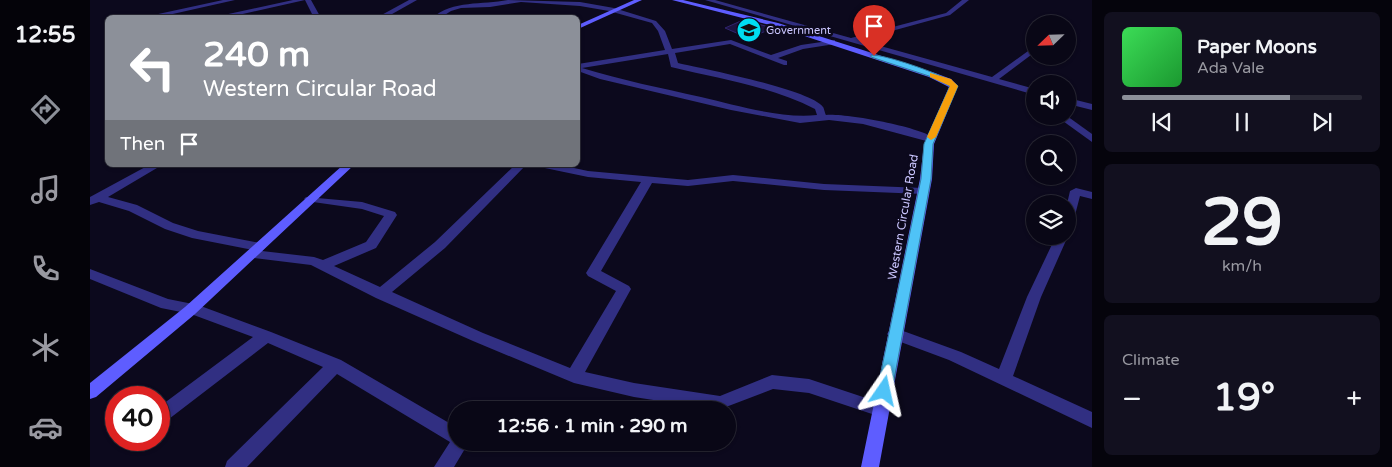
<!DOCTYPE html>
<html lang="en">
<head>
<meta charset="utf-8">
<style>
	body { margin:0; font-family:"Varela Round",sans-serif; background:#12101f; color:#f1f3f6; height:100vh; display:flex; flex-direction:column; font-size:19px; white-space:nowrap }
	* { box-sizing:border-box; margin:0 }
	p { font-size:16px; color:#9999a1 }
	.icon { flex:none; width:28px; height:28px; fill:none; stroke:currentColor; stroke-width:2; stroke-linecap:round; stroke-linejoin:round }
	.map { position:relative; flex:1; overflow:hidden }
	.details { display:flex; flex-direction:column; gap:12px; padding:12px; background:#05040c; width:300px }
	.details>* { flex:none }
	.guide { position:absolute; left:15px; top:15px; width:475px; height:152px; border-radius:8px; box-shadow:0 1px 4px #0004,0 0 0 1px #292835; background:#8c9099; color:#fff; overflow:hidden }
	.needle { width:32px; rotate:247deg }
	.controls { position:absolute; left:936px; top:15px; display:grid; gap:10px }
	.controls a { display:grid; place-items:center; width:50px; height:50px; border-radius:50%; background:#090716; box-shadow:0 1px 4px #0004,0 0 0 1px #292835; font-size:25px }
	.speed { position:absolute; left:15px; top:386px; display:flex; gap:10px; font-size:25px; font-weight:700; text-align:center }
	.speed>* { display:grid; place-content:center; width:65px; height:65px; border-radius:50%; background:#090716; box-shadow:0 1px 4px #0004,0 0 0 1px #292835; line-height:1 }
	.speed .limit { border:8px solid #d22; background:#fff; color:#111 }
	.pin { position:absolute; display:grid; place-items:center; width:42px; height:42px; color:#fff; margin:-51px -21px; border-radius:50% 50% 50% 0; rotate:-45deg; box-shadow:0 0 5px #0007 }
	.pin .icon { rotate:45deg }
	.me { position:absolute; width:55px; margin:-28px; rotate:11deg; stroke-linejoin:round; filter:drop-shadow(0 0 4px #0008) }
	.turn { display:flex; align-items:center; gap:18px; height:105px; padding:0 15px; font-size:22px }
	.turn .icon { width:65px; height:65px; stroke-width:2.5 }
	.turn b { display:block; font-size:35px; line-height:42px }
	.then { display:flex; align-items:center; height:48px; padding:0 15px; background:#0003; gap:10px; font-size:19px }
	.big { font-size:38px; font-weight:700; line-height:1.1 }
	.details .tile { flex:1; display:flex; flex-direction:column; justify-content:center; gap:8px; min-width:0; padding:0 18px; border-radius:8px; background:#12101f }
	.details .dial { align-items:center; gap:0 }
	.dial b { font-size:65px; line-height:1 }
	.song { display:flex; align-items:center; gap:15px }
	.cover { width:60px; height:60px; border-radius:8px; background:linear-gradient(135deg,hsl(130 70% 55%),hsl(130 70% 35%)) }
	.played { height:5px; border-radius:2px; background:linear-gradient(90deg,#8c9099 70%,#292835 70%) }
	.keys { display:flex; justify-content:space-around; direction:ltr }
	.heat { display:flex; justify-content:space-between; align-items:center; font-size:28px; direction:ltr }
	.trip { position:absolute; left:358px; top:401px; width:288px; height:50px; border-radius:25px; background:#090716; box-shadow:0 1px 4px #0004,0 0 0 1px #292835; font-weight:700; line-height:50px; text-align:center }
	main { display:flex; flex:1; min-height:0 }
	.dock { display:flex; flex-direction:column; width:90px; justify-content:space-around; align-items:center; background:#040309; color:#9999a1 }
	.dock .icon { width:35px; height:35px }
	.dock .selected { color:#8c9099 }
	.dock b { font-size:22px; color:#f1f3f6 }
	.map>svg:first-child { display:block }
</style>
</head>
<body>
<main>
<nav class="dock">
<b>12:55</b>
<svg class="icon selected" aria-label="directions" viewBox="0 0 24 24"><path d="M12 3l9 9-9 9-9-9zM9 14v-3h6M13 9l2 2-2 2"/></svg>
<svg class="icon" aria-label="music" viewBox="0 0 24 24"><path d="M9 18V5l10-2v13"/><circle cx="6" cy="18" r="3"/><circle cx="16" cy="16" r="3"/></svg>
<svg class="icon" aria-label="phone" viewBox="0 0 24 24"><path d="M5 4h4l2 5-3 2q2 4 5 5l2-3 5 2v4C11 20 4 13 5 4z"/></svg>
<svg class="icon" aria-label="climate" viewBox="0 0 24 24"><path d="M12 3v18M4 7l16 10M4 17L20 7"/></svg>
<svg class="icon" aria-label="car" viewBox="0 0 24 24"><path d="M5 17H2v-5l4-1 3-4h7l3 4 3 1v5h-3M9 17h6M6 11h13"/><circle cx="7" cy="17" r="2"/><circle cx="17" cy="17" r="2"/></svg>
</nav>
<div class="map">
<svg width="1002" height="467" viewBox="0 0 1002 467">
	<rect width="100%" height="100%" fill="#0c091d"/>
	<!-- building -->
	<path fill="#1c1340" stroke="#30236f" d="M653,20L683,28H684L658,38L635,28Z"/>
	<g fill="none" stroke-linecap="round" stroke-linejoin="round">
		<!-- street -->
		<g fill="#312f82" fill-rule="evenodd">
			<path d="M133,0H145L65,18L59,16Z"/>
			<path d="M203,0H221L231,18H224L215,0L135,18H120Z"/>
			<path d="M319,0H327L295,18H286Z"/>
			<path d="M418,0L490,2L524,8L566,21L575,31L582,49L641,40L681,55L711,45L745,40V44L713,49L688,58L697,61V65H694L640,44L585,53L588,63C614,69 719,89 733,107C734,108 735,114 736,115C755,113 832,127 845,139L840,142L773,124L739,120L710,123L641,110L510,79L488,71V64L575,50L568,31L562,23L519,11L490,6L431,2L400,7L371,8L361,11L350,18H342C363,0 392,5 418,0ZM578,54L581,67C630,79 680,86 725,109L727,115C691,119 646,105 611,97C571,88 531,80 492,68Z"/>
			<path d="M615,0H625L761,38L856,13L872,0H879L860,15L769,40L902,77L945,46V52L909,79L945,89V95Z"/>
			<path d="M978,98L1002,104V110L978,104Z"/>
			<path d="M966,116H977L1002,134V142Z"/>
			<path d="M59,165H72L18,197L47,205L83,223L108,231L175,244L176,247L172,251L224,257L233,260L276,242L294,216L272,209L216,201L214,199L216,197L272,202L305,212L307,215L286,248L244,266L290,287L345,242L425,165H436L355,248L302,292L393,333L480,368L526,291L498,276L496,273L551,182L498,177L450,167L449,165H470L498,171L598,180L643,175L734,184L833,188L839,191L833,194L734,190L643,181L598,186L562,183L511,271L539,286L541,289L495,372L544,383L630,396L682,375L719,379L797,405L800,410L797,415L791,417L719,393L683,389L628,410L544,397L484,383L383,341L286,298L221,265L164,258L157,254L163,250L102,238L75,229L39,211L9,202L0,205V197Z"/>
			<path d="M986,188L1002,192V199L990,196L984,219L978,223L977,204L980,191Z"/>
			<path d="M978,235V236L951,297L923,376L1002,412V428L859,360L800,338L797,334L800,330L805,328L871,352L909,369L937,297L966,236Z"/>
			<path d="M0,269L78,299L108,305L181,332L251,360L366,427V442H379L364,467H344L360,442L247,374L157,467H135L137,461L233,367L178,343L75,422L69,425V407L163,337L101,314L71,308L0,279Z"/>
			<path d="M33,440H52L48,447L42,449L36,447Z"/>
		</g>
		<!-- secondary -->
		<g fill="#5e5dff" fill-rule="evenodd">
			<path d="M544,0H552L488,29V25Z"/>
			<path d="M582,0H593L688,23L845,73L861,79L868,86L844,144L842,179L789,467H771L830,179L834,144L859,87L839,77L684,26Z"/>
			<path d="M253,165H264L105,314L6,397L0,399V383L95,307Z"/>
		</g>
	</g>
	<!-- route -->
	<path fill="#4fc3f7" stroke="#337fa1" d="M781,55C794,54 859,76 868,86L843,144L841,179L802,391L800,395L794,397L789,395L787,391L831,179L834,144L860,86L839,76L781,57Z"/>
	<!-- slow -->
	<path fill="#f59e0b" d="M840,73L861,79L868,86L846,137L841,140L837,137L860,86L840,77Z"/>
	<!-- icons -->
	<defs>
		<symbol id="school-disc" viewBox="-11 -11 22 22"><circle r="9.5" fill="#00ddf1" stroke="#0c091d"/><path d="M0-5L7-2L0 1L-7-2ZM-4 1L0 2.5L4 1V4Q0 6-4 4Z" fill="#111"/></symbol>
	</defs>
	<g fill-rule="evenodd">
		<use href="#school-disc" x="645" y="16" width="28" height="28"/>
	</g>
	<g text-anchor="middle" stroke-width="5" stroke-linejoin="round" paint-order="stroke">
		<!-- far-poi labels -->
		<g font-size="11" fill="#cbc6ff" stroke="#0c091d" text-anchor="start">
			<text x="676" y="34">Government</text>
		</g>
		<!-- street labels -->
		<g font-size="12" fill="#cbc6ff" stroke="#0c091d">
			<text transform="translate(813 217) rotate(-80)" y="4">Western Circular Road</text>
		</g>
	</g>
</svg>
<div class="controls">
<a><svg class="needle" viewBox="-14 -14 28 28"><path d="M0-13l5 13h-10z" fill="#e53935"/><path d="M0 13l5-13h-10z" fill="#9999a1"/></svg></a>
<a><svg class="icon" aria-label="sound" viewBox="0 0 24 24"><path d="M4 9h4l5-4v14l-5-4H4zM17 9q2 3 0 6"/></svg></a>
<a><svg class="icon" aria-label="search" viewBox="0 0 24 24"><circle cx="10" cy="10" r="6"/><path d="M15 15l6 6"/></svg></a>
<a><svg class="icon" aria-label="layers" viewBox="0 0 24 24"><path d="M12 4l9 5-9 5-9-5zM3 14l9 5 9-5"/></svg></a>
</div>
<div class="speed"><div class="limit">40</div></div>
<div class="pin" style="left:784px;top:56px;background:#d93025"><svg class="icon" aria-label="arrive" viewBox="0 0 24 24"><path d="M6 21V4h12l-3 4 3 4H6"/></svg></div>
<svg class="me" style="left:794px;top:391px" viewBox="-20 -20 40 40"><path d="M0-17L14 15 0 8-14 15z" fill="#4fc3f7" stroke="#fff" stroke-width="4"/></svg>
<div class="trip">12:56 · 1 min · 290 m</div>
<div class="guide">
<div class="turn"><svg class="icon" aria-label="left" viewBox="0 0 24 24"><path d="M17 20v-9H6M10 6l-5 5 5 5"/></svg><div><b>240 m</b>Western Circular Road</div></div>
<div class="then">Then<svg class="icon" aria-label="arrive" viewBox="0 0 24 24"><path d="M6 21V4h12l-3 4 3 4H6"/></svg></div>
</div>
</div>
<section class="details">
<div class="tile">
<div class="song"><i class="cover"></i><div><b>Paper Moons</b><p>Ada Vale</p></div></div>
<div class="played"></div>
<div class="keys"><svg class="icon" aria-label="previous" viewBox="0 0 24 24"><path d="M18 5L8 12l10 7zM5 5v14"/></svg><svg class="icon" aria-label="pause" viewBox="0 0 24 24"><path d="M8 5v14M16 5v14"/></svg><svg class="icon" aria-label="next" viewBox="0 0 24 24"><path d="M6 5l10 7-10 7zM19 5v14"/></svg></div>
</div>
<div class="tile dial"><b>29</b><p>km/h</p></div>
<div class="tile"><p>Climate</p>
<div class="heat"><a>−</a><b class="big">19°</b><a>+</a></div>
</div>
</section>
</main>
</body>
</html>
